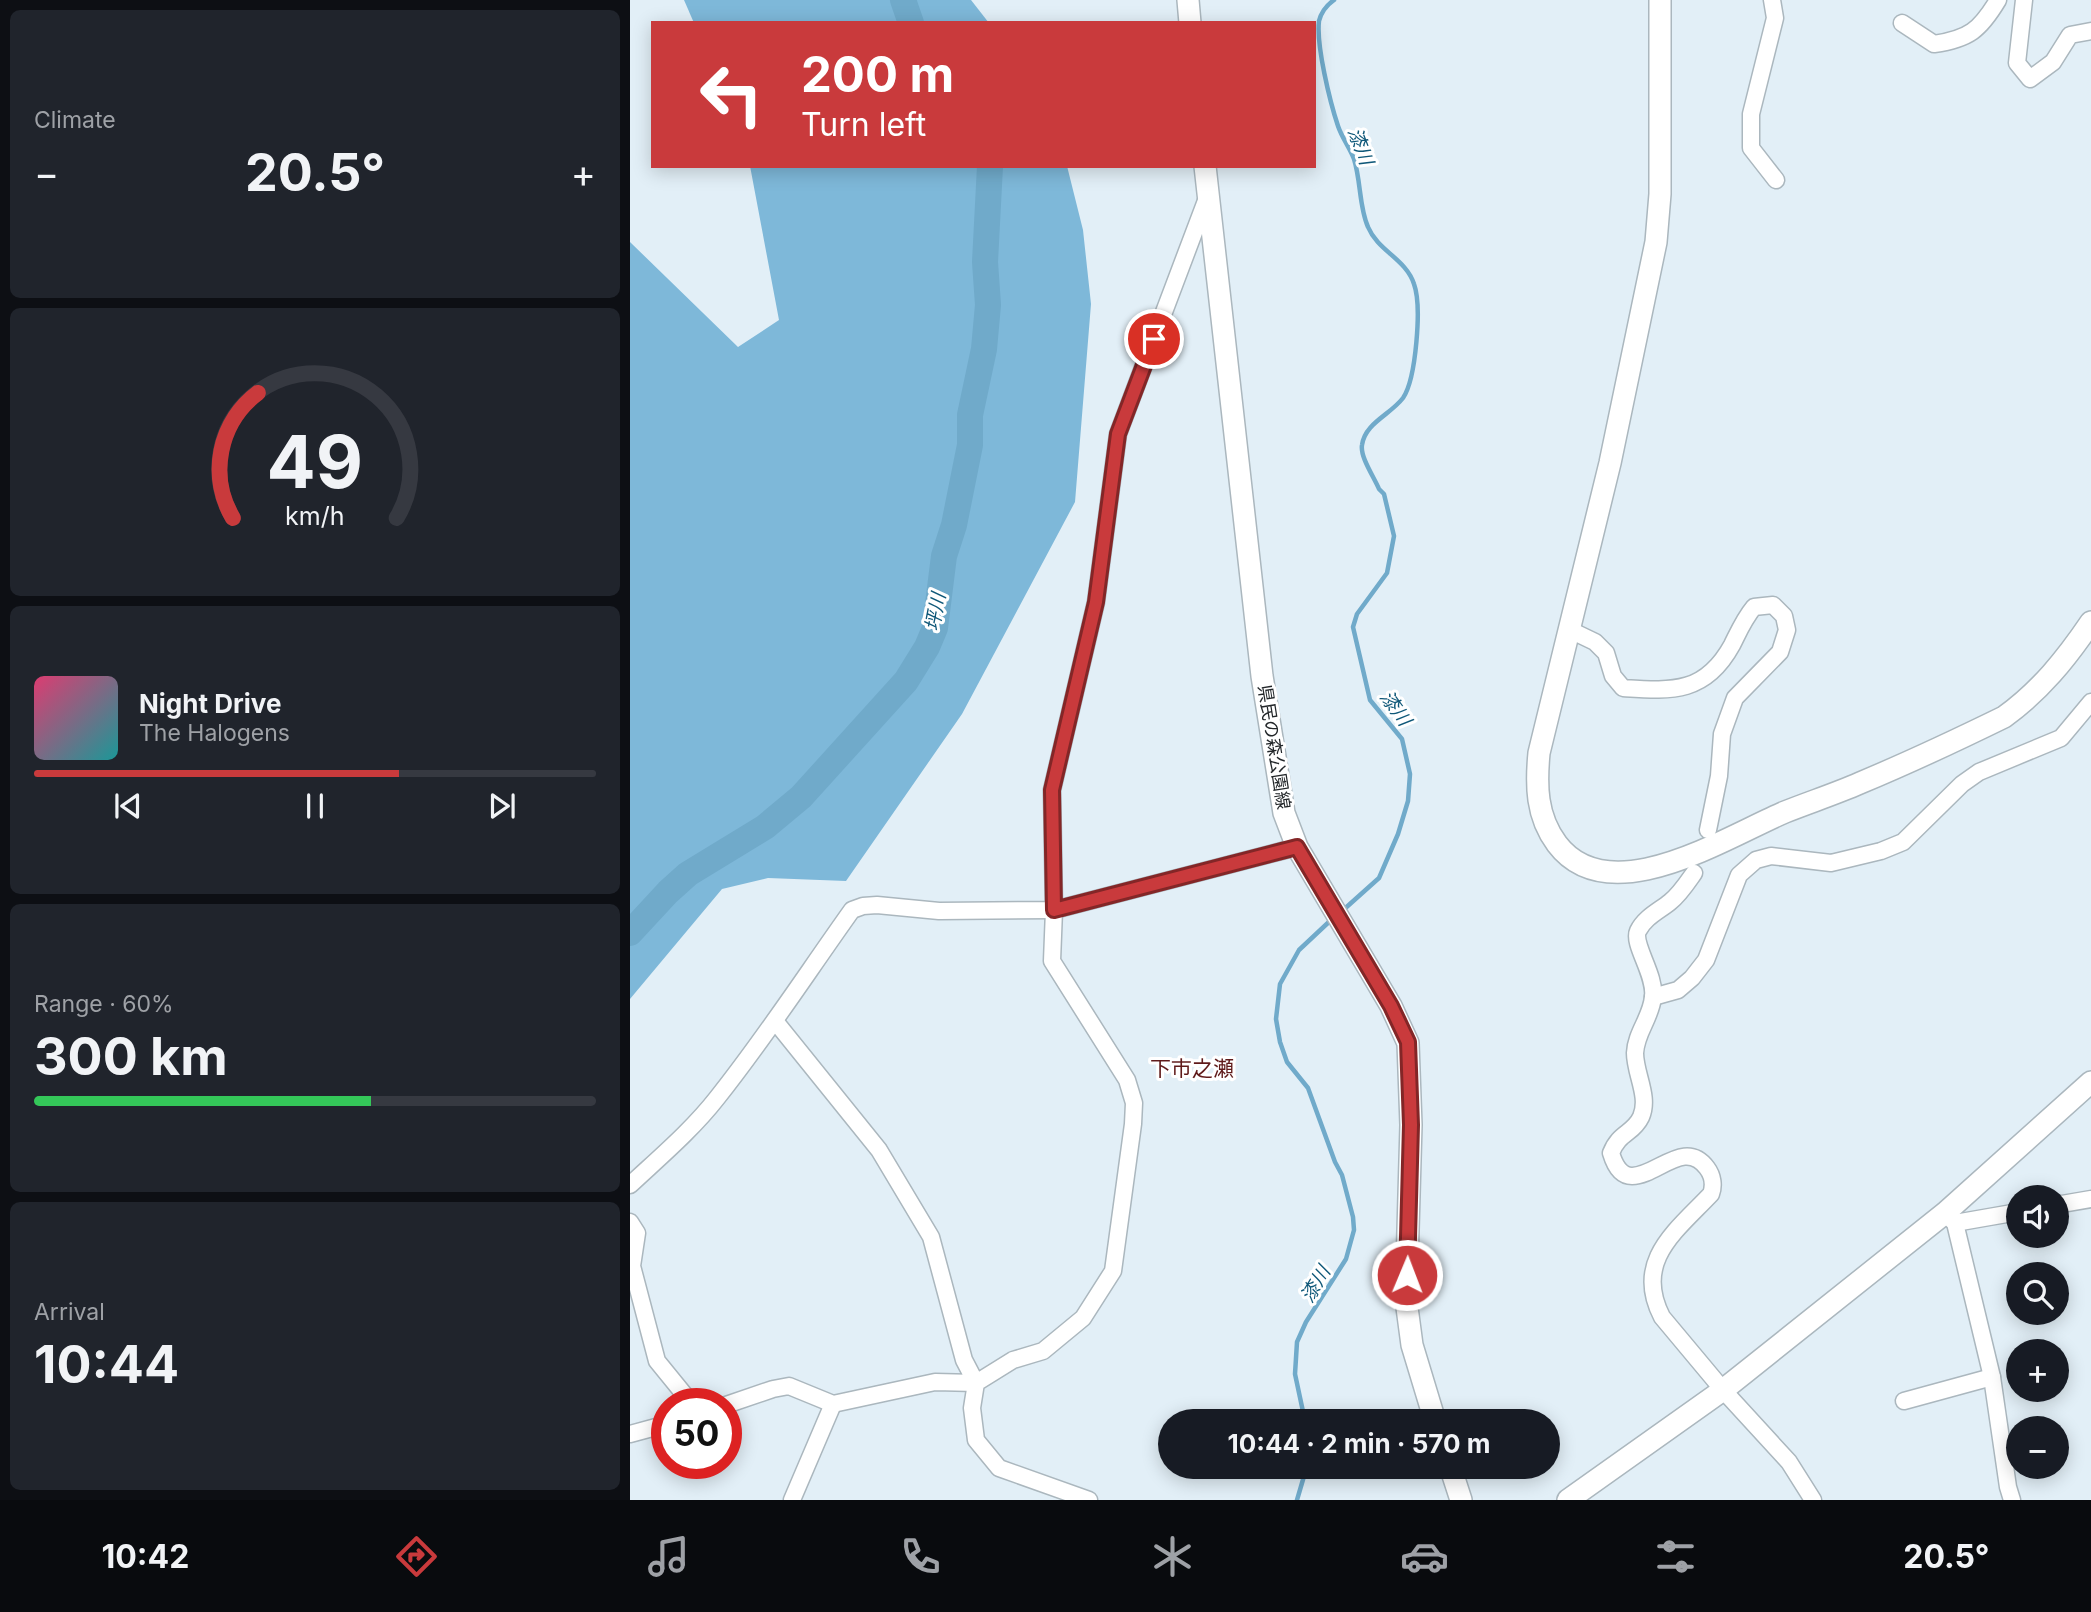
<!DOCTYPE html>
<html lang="en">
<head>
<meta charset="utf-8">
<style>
	body { margin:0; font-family:Inter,"Noto Sans JP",sans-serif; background:#20242c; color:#f1f3f6; height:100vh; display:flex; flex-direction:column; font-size:26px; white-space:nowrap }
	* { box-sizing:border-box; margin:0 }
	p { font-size:23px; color:#9ea1a6 }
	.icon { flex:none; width:38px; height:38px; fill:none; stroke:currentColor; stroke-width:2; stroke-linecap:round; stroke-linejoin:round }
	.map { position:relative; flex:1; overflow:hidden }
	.sheet { display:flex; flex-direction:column; gap:10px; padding:10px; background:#0d0f14; width:630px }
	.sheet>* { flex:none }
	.banner { position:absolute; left:21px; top:21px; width:665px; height:147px; border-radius:0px; box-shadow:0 4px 18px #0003; background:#c93a3c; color:#fff; overflow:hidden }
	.fabs { position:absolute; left:1376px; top:1185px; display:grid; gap:14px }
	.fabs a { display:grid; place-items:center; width:63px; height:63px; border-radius:50%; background:#171b24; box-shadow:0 4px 18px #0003; font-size:35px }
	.speed { position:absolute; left:21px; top:1388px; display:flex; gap:14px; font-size:35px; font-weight:700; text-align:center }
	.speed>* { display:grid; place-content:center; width:91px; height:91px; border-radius:50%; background:#171b24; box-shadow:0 4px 18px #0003; line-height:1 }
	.speed .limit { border:10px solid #d22; background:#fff; color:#111 }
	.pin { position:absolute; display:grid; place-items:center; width:60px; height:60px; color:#fff; margin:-30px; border:4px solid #fff; border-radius:50%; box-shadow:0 2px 7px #0007 }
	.me { position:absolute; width:77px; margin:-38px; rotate:1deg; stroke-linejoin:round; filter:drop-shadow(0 0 5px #0008) }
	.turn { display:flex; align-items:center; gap:24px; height:147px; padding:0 35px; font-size:32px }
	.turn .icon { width:91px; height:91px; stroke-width:2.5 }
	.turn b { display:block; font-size:49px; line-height:60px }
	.big { font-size:52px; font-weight:700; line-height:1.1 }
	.sheet .card { flex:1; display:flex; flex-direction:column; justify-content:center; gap:10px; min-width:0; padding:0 24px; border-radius:10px; background:#20242c }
	.sheet .dial { align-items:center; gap:0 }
	.dial svg { height:182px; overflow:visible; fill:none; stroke:#363941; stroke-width:7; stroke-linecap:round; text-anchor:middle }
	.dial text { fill:#f1f3f6; stroke:none }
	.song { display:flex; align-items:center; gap:21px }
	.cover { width:84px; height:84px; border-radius:10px; background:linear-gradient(135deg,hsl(340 70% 55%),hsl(180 70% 35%)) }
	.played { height:7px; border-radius:4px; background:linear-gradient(90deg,#c93a3c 65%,#363941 65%) }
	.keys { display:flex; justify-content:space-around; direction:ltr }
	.heat { display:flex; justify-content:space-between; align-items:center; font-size:38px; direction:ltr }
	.charge { height:10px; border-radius:5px; background:linear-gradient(90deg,#34c759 60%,#363941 0) }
	.trip { position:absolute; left:528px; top:1409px; width:402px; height:70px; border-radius:35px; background:#171b24; box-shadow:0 4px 18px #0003; font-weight:700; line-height:70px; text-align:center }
	.tab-bar { display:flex; height:112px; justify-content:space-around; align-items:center; background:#090b0e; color:#9ea1a6 }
	.tab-bar .icon { width:49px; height:49px }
	.tab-bar .current { color:#c93a3c }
	.tab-bar b { font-size:32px; color:#f1f3f6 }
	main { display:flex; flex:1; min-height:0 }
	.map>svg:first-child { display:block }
</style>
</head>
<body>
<main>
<section class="sheet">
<div class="card"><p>Climate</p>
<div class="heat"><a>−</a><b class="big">20.5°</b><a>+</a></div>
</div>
<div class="card dial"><svg viewBox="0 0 100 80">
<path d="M14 69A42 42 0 1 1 86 69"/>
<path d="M14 69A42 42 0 0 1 25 14" stroke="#c93a3c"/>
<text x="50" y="56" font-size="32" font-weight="700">49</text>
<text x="50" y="72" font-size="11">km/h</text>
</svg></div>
<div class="card">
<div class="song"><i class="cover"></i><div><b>Night Drive</b><p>The Halogens</p></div></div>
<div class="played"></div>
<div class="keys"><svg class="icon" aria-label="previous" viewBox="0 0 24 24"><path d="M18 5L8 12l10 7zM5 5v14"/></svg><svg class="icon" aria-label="pause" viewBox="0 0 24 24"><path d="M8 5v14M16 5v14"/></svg><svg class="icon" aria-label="next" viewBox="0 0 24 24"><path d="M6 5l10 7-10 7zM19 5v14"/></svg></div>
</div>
<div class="card"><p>Range · 60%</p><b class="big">300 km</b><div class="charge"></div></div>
<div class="card"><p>Arrival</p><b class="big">10:44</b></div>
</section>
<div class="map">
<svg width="1461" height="1500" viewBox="0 0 1461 1500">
	<rect width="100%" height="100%" fill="#e2eff7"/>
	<!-- forest -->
	<g fill="#7eb8d9">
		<path d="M54,0H341L359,23H64Z"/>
		<path d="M120,166H437L453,230L461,304L445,502L332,714L216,881L138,878L92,889L0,999V242L108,347L149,320Z"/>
	</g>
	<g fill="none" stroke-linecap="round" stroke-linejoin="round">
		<!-- stream -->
		<g stroke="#70aaca" stroke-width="4.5">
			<path d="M704,0C697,5 691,13 689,21C686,45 700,102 708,126C712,138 720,148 724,159C731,181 729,207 738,227C748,251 776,259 784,284C792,306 786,379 773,398C760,415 735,423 732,445C730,457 744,477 749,489L754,494L764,536L757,573L727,614L723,627L740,700L772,739L780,774L778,801L768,834L749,878L711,912"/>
			<path d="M675,1421L665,1374L667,1342L676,1322L716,1259L724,1230L723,1217L712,1175L705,1162L678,1088L657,1062L650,1042L646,1019L650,984L669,950L701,920"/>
			<path d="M667,1500L677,1466"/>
		</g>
		<!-- river -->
		<g stroke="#70aaca" stroke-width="26">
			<path d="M273,0L281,23"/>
			<path d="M0,933L38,892L58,874L135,827L171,797L276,681L297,647L305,628L314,556L324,525L340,445V415L354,349L358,305L355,262L360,166"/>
		</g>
		<defs>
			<g id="street">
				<path d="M1142,0L1145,18L1121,114V148L1146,180"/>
				<path d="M1394,0L1387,63L1400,79L1423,62L1440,35L1461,31"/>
				<path d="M1272,23L1304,44C1339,39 1350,30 1368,0"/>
				<path d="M940,630L965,642L976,653L983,676L993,688C1042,691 1075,694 1102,645C1109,631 1114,619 1124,607L1143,605L1154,616L1157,630L1150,652L1105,698L1092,734L1089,776L1078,830"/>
				<path d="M1064,873C1057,883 1050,894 1040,902C1029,911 1015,917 1008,931C1002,944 1026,975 1023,997C1021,1018 1006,1032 1005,1053C1005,1074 1020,1097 1011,1117C1003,1134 989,1132 981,1153C984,1163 990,1176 1002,1176C1027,1176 1055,1138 1077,1168C1083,1176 1084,1186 1081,1194C1046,1231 1003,1261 1032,1317L1093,1390L1159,1462L1183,1500"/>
				<path d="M1023,997L1048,990L1062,978L1076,960L1109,875L1126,860L1141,856L1201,863L1251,851L1273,842L1332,784L1349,772L1431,738L1461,702"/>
				<path d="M0,1185C30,1157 62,1130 87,1098C135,1038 177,973 222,910L233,906L247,905L309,911L424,910L667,847"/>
				<path d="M1426,1205L1461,1199"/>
				<path d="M1315,1213L1325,1223L1362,1377L1378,1487L1382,1500"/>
				<path d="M0,1222L7,1233L2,1266L27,1361L62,1404"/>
				<path d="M1325,1223L1388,1212"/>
				<path d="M1274,1401L1362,1377"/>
				<path d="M96,1405L143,1389L159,1386L203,1404L305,1382L346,1383L334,1360L301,1237L249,1150L145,1021"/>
				<path d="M0,1434L37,1424"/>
				<path d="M162,1500L203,1404"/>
				<path d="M459,1500L369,1468L346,1440L342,1408L346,1383L383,1360L413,1351L453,1318L483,1271L503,1124L504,1103L497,1080L422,961L424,910L422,790L466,602L488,434L577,198"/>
			</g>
			<g id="secondary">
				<path d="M558,0L560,23"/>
				<path d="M1030,0V194L1026,242L980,463L909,753C906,785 906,816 927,844C979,913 1096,837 1155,812C1180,802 1205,794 1230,783C1278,763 1327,740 1374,717C1410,691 1436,659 1461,622"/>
				<path d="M575,166L632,676L654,813L667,847L761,1006L778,1043L781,1125L776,1300L782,1345L805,1421"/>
				<path d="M820,1466L831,1500"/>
				<path d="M938,1500L1093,1390L1315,1213L1461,1082"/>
			</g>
		</defs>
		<!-- street casing -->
		<use href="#street" stroke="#abb7be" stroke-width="19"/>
		<!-- secondary casing -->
		<use href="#secondary" stroke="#abb7be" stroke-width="24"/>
		<!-- street -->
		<use href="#street" stroke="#fff" stroke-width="16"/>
		<!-- secondary -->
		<use href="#secondary" stroke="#fff" stroke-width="21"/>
	</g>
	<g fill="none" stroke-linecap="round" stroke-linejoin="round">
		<defs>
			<path id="route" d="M524,339L488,434L466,602L422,790L424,910L667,847L761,1006L778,1042L781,1125L777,1275"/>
		</defs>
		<!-- route casing -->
		<use href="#route" stroke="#832627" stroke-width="18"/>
		<!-- route -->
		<use href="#route" stroke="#c93a3c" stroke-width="12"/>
	</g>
	<g text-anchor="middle" stroke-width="6" stroke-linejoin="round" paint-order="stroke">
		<!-- street labels -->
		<g font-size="18" fill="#23272a" stroke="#fff">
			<text transform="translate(644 747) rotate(81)" y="6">県民の森公園線</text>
		</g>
		<!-- water labels -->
		<g font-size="19" font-style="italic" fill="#0f5879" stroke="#fff">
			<text transform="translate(731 146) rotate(69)" y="7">漆川</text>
			<text transform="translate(305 612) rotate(-79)" y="7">坪川</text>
			<text transform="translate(766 708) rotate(54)" y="7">漆川</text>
			<text transform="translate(685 1284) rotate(-59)" y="7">漆川</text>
		</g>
		<!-- quarter labels -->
		<g font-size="21" fill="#5f1a1a" stroke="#fff">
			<text x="562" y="1076">下市之瀬</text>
		</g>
	</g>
</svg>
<div class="fabs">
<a><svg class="icon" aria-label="sound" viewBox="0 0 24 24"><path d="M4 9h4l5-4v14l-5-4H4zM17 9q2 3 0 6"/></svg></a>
<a><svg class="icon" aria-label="search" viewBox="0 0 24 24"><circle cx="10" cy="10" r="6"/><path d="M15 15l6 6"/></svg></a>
<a>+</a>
<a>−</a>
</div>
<div class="speed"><div class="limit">50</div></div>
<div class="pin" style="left:524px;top:339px;background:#d93025"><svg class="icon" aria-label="arrive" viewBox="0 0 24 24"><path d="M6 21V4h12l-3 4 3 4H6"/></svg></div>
<svg class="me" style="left:777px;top:1275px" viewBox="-20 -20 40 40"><circle r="17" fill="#c93a3c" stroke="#fff" stroke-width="3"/><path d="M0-11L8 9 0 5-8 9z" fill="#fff"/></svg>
<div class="trip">10:44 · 2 min · 570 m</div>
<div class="banner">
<div class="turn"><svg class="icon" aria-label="left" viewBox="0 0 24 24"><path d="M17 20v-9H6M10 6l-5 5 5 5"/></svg><div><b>200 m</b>Turn left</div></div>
</div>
</div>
</main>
<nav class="tab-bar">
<b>10:42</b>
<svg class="icon current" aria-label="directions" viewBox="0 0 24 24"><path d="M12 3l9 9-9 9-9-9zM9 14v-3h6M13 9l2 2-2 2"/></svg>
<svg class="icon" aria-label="music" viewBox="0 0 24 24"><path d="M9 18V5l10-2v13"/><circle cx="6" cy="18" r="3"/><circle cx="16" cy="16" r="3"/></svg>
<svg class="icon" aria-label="phone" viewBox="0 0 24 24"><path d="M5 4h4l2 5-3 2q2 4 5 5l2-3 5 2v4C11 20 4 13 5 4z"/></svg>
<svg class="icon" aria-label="climate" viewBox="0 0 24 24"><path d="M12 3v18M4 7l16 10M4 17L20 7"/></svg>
<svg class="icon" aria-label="car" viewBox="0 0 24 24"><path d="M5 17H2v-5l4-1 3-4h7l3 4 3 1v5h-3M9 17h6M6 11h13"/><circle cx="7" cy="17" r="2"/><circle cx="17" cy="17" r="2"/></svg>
<svg class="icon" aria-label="filters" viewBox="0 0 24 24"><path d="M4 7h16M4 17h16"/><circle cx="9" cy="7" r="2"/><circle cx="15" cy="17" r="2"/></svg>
<b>20.5°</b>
</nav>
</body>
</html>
